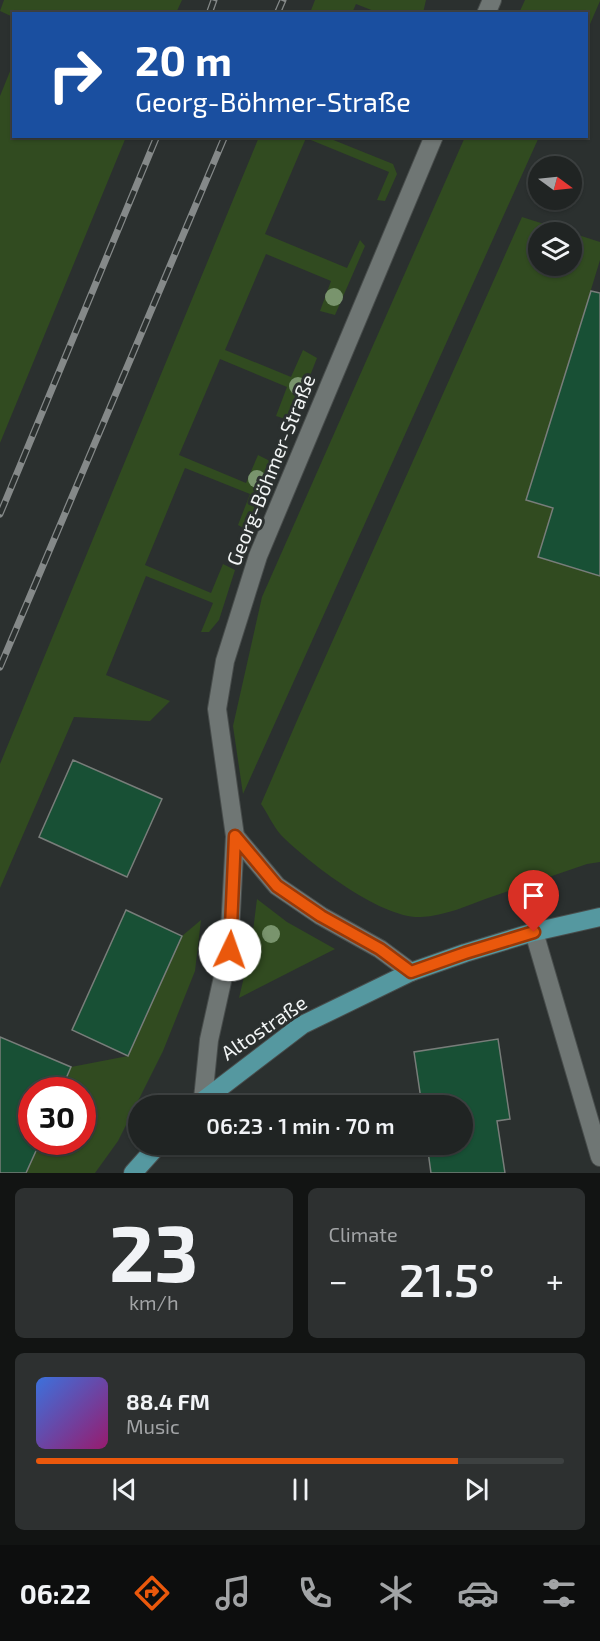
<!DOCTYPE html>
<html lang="en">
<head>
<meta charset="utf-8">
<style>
	body { margin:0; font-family:"Exo 2",sans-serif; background:#2d3030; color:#f1f3f6; height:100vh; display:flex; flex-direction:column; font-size:22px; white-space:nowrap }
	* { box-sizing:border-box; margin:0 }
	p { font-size:20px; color:#a2a4a6 }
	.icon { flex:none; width:33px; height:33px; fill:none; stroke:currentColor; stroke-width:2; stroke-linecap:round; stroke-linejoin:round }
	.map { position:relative; height:1173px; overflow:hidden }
	.sheet { display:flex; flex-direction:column; gap:15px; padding:15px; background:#121413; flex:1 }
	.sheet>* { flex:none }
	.top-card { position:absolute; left:12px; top:12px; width:576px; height:126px; border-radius:0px; box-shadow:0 2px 4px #0004,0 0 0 2px #3d4141; background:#1a4fa0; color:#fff; overflow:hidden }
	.needle { width:39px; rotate:105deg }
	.controls { position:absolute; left:528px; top:156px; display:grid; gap:12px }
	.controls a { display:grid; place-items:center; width:54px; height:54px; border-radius:50%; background:#202423; box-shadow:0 2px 4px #0004,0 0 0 2px #3d4141; font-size:30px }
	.speed { position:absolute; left:18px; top:1077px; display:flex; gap:12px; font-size:30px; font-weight:700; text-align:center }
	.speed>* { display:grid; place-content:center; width:78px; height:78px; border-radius:50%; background:#202423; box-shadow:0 2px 4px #0004,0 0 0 2px #3d4141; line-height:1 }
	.speed .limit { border:9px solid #d22; background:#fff; color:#111 }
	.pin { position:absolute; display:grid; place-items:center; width:51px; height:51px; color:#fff; margin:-62px -26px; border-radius:50% 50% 50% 0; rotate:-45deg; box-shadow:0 0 6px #0007 }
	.pin .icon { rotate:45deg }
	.me { position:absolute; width:66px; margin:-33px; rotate:3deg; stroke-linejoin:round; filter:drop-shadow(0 0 4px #0008) }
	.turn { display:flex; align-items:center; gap:21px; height:126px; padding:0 24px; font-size:27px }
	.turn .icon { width:78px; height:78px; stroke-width:2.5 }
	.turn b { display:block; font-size:42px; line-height:51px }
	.big { font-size:45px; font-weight:600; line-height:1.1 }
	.sheet .tile { flex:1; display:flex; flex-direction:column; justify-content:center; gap:9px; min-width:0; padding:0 21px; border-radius:9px; background:#2d3030 }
	.sheet .dial { align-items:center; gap:0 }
	.dial b { font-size:78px; line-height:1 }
	.song { display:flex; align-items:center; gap:18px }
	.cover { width:72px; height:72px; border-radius:9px; background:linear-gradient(135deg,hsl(220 70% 55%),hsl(320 70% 35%)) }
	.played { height:6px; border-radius:3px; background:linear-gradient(90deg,#ea580c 80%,#3d4141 80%) }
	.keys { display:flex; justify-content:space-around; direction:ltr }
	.heat { display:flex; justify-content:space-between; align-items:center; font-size:33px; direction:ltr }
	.sheet .tiles { flex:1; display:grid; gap:15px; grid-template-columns:1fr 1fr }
	.tile:last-child { grid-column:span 2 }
	.trip { position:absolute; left:128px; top:1095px; width:345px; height:60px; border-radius:30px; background:#202423; box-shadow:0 2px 4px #0004,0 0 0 2px #3d4141; font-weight:600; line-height:60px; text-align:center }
	.tab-bar { display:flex; height:96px; justify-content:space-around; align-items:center; background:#0d0e0e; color:#a2a4a6 }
	.tab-bar .icon { width:42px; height:42px }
	.tab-bar .on { color:#ea580c }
	.tab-bar b { font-size:27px; color:#f1f3f6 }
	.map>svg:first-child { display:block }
</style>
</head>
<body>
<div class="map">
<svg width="600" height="1173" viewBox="0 0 600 1173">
	<rect width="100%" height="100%" fill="#2b302f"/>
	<!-- green -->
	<g fill="#314b20">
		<path d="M4,0H182L176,13L14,14L13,17L0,11Z"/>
		<path d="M315,0H426L423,13H379L356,4L352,13H310Z"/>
		<path d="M525,0H600V1L587,31L586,14L519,13Z"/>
		<path d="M13,64L14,136L126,137L0,443V96Z"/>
		<path d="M259,137H326L393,164L397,174L385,201L377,200L389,172L306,138L265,234L347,268L360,240L365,246L335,315L320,311L331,281L266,254L225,350L291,377L303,350L317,358L292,421L276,416L287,387L220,359L179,455L246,483L258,455L270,461L273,469L247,530L238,525L250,494L185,468L145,565L211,593L223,564L235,570L219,620L209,632H201L213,603L146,576L106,675L170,701L150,721L74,717L0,888V764Z"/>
		<path d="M465,137H539L243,794L233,726L262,597Z"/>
		<path d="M522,217L569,232H538V266H572V233L600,242V260L527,500L553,508L538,557L600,576V862L587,864C555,875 523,886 491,897C469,905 445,916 421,917C381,919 309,863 281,835C273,826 268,814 261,804L299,716Z"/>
		<path d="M257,899L287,922L335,949L239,998L251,947Z"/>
		<path d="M201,920L195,971L163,1051L118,1141L95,1173H26L40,1142H82V1090H61L71,1067L128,1056L182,936Z"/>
	</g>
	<!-- building -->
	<g fill="#185035" stroke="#787d7a" stroke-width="1.5">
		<path d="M591,291L600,293V576L538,557L553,508L526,500Z"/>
		<path d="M73,760L162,799L127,877L39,837Z"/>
		<path d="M126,910L182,936L128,1056L72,1030Z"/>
		<path d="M0,1037L71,1067L61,1090H32V1142H40L26,1173H0Z"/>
		<path d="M498,1039L510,1119L497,1121L505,1173H431L427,1144H462V1106H422L414,1052Z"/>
	</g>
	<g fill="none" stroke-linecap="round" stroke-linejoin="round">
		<defs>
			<g id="minor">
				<path d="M486,14L492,0"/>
				<path d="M235,836L277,886L321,916L380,949L411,972"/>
				<path d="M534,932L600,1157"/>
				<path d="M203,1099L209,1040L229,950L235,836L217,709L225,661L258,556L434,136"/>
			</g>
			<g id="major">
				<path d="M196,1106L302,1025L411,972L465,953L534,932L600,917"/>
				<path d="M133,1173L159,1144"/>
			</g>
		</defs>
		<!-- minor casing -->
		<use href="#minor" stroke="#484d4c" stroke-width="20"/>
		<!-- major casing -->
		<use href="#major" stroke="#484d4c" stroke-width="20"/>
		<!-- path -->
		<path stroke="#727676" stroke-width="4" stroke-dasharray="4.5 3" stroke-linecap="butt" d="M152,1106L153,1101"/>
		<!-- minor -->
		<use href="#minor" stroke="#6f7674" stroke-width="18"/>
		<!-- major -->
		<use href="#major" stroke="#5598a0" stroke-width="18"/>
		<defs>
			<g id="rail">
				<path d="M209,14L214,0"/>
				<path d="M277,14L283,0"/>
				<path d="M0,514L157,136"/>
				<path d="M0,667L225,136"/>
			</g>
		</defs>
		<!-- rail casing -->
		<use href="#rail" stroke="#858989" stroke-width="7"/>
		<!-- rail -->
		<use href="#rail" stroke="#2b302f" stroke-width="4.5" stroke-dasharray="14" stroke-linecap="butt"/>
	</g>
	<!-- trees -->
	<g fill="#79946d">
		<circle cx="334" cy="297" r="9"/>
		<circle cx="298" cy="386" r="9"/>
		<circle cx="257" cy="479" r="9"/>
		<circle cx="271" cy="934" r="9"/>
	</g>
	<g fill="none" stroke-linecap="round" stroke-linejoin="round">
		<defs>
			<path id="route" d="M230,950L235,836L277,886L321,916L380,949L411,972L465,953L534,932"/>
		</defs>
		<!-- route casing -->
		<use href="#route" stroke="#983908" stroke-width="15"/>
		<!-- route -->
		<use href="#route" stroke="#ea580c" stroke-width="10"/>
	</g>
	<g text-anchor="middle" stroke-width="6" stroke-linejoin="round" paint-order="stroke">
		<!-- street labels -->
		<g font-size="20" fill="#f1f4f4" stroke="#2b302f">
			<text transform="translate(271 470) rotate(-68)" y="7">Georg-Böhmer-Straße</text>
			<text transform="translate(264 1028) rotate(-34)" y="7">Altostraße</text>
		</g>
	</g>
</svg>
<div class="controls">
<a><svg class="needle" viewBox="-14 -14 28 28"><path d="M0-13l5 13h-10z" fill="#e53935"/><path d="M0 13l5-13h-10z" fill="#a2a4a6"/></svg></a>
<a><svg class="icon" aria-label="layers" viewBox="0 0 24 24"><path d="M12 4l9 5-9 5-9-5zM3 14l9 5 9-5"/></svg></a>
</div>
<div class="speed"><div class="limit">30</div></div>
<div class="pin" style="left:534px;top:932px;background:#d93025"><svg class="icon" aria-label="arrive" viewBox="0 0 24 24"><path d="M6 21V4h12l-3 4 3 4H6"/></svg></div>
<svg class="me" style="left:230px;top:950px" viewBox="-20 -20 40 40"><circle r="19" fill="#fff"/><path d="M0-13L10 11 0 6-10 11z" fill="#ea580c"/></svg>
<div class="trip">06:23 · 1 min · 70 m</div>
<div class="top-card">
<div class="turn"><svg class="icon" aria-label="right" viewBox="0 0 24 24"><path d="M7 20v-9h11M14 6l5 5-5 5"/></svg><div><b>20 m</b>Georg-Böhmer-Straße</div></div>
</div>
</div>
<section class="sheet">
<div class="tiles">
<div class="tile dial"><b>23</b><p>km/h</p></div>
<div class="tile"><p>Climate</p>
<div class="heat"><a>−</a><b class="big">21.5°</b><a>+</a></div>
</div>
<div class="tile">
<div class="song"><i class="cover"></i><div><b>88.4 FM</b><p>Music</p></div></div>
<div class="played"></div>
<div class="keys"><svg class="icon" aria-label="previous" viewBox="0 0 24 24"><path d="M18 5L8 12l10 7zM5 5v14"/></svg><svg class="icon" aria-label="pause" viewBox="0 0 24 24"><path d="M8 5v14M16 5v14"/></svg><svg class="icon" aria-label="next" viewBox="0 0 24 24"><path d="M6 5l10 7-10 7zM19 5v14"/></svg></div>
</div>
</div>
</section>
<nav class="tab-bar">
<b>06:22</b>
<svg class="icon on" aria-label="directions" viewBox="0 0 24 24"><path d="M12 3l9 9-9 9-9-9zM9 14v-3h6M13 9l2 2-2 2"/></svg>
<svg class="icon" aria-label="music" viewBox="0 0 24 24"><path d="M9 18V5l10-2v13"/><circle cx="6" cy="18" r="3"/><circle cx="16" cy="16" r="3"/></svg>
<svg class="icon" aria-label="phone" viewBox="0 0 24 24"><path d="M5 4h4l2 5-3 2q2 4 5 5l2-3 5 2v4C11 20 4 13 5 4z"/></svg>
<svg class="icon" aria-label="climate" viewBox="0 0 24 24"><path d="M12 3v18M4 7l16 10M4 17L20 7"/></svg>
<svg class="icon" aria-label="car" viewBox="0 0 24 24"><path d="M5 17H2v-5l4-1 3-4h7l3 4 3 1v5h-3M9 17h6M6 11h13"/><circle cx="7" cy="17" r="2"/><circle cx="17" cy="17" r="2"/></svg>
<svg class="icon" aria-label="filters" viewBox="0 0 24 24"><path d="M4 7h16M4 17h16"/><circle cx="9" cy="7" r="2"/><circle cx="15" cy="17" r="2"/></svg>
</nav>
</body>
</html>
